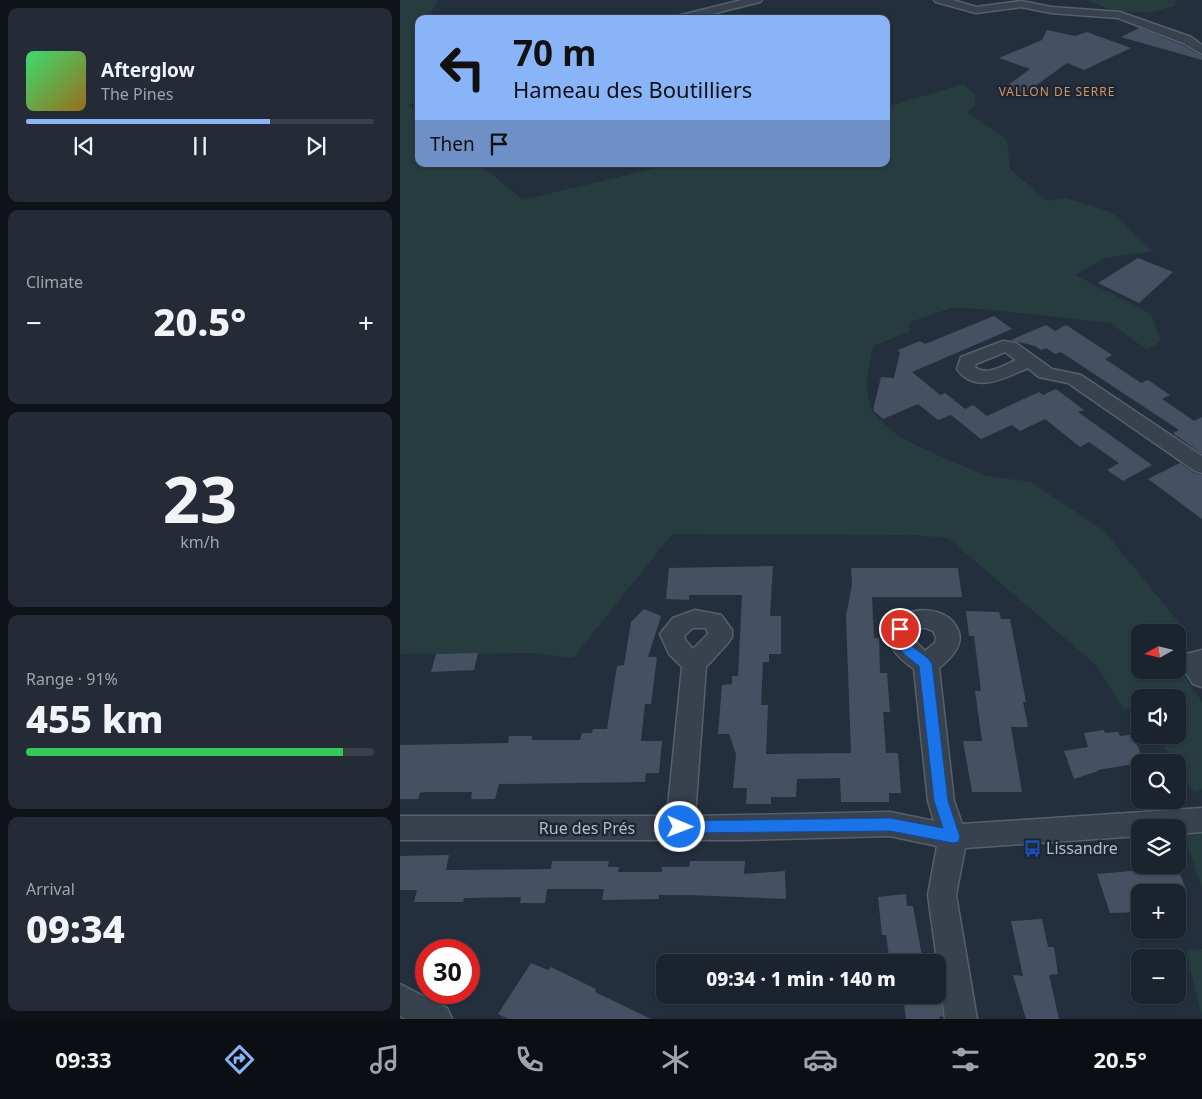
<!DOCTYPE html>
<html lang="en">
<head>
<meta charset="utf-8">
<style>
	body { margin:0; font-family:"Noto Sans",sans-serif; background:#242b36; color:#f1f3f6; height:100vh; display:flex; flex-direction:column; font-size:19px; white-space:nowrap }
	* { box-sizing:border-box; margin:0 }
	p { font-size:16px; color:#a0a4aa }
	.icon { flex:none; width:28px; height:28px; fill:none; stroke:currentColor; stroke-width:2; stroke-linecap:round; stroke-linejoin:round }
	.map { position:relative; flex:1; overflow:hidden }
	.side { display:flex; flex-direction:column; gap:8px; padding:8px; background:#0f1319; width:400px }
	.side>* { flex:none }
	.banner { position:absolute; left:15px; top:15px; width:475px; height:152px; border-radius:10px; box-shadow:0 1px 4px #0004,0 0 0 1px #39404a; background:#8ab4f8; color:#111; overflow:hidden }
	.needle { width:32px; rotate:262deg }
	.controls { position:absolute; left:731px; top:624px; display:grid; gap:10px }
	.controls a { display:grid; place-items:center; width:55px; height:55px; border-radius:10px; background:#1b232e; box-shadow:0 1px 4px #0004,0 0 0 1px #39404a; font-size:25px }
	.speed { position:absolute; left:15px; top:939px; display:flex; gap:10px; font-size:25px; font-weight:700; text-align:center }
	.speed>* { display:grid; place-content:center; width:65px; height:65px; border-radius:50%; background:#1b232e; box-shadow:0 1px 4px #0004,0 0 0 1px #39404a; line-height:1 }
	.speed .limit { border:8px solid #d22; background:#fff; color:#111 }
	.pin { position:absolute; display:grid; place-items:center; width:42px; height:42px; color:#fff; margin:-21px; border:2px solid #fff; border-radius:50%; box-shadow:0 1px 5px #0007 }
	.me { position:absolute; width:55px; margin:-28px; rotate:91deg; stroke-linejoin:round; filter:drop-shadow(0 0 4px #0008) }
	.turn { display:flex; align-items:center; gap:18px; height:105px; padding:0 15px; font-size:22px }
	.turn .icon { width:65px; height:65px; stroke-width:2.5 }
	.turn b { display:block; font-size:35px; line-height:42px }
	.then { display:flex; align-items:center; height:48px; padding:0 15px; background:#0003; gap:10px; font-size:19px }
	.big { font-size:38px; font-weight:800; line-height:1.1 }
	.side .tile { flex:1; display:flex; flex-direction:column; justify-content:center; gap:8px; min-width:0; padding:0 18px; border-radius:10px; background:#242b36 }
	.side .dial { align-items:center; gap:0 }
	.dial b { font-size:65px; line-height:1 }
	.song { display:flex; align-items:center; gap:15px }
	.cover { width:60px; height:60px; border-radius:8px; background:linear-gradient(135deg,hsl(140 70% 55%),hsl(40 70% 35%)) }
	.played { height:5px; border-radius:2px; background:linear-gradient(90deg,#8ab4f8 70%,#39404a 70%) }
	.keys { display:flex; justify-content:space-around; direction:ltr }
	.heat { display:flex; justify-content:space-between; align-items:center; font-size:28px; direction:ltr }
	.charge { height:8px; border-radius:4px; background:linear-gradient(90deg,#34c759 91%,#39404a 0) }
	.trip { position:absolute; left:256px; top:954px; width:290px; height:50px; border-radius:10px; background:#1b232e; box-shadow:0 1px 4px #0004,0 0 0 1px #39404a; font-weight:800; line-height:50px; text-align:center }
	.tabs { display:flex; height:80px; justify-content:space-around; align-items:center; background:#0b0e12; color:#a0a4aa }
	.tabs .icon { width:35px; height:35px }
	.tabs .active { color:#8ab4f8 }
	.tabs b { font-size:22px; color:#f1f3f6 }
	main { display:flex; flex:1; min-height:0 }
	.map>svg:first-child { display:block }
</style>
</head>
<body>
<main>
<section class="side">
<div class="tile">
<div class="song"><i class="cover"></i><div><b>Afterglow</b><p>The Pines</p></div></div>
<div class="played"></div>
<div class="keys"><svg class="icon" aria-label="previous" viewBox="0 0 24 24"><path d="M18 5L8 12l10 7zM5 5v14"/></svg><svg class="icon" aria-label="pause" viewBox="0 0 24 24"><path d="M8 5v14M16 5v14"/></svg><svg class="icon" aria-label="next" viewBox="0 0 24 24"><path d="M6 5l10 7-10 7zM19 5v14"/></svg></div>
</div>
<div class="tile"><p>Climate</p>
<div class="heat"><a>−</a><b class="big">20.5°</b><a>+</a></div>
</div>
<div class="tile dial"><b>23</b><p>km/h</p></div>
<div class="tile"><p>Range · 91%</p><b class="big">455 km</b><div class="charge"></div></div>
<div class="tile"><p>Arrival</p><b class="big">09:34</b></div>
</section>
<div class="map">
<svg width="802" height="1019" viewBox="0 0 802 1019">
	<rect width="100%" height="100%" fill="#242f3e"/>
	<!-- green -->
	<g fill="#263c3f">
		<path d="M0,0H38L31,12L38,19H19V102L7,105L19,115V164H79L123,200L273,164H486V107L564,84L574,94L576,104L568,113L607,140L610,169L647,201L666,198L711,212L753,251L705,258L675,275L751,314L761,341L747,350L710,323L584,309L551,308L510,322L509,332L473,346L466,385L472,412L498,436L528,451L587,476L631,482L704,531L782,626L772,632H740V670H778V666L802,702V789L794,792L778,767V762H774L756,735H778V698H740V713L722,707L697,666L548,538L514,535L272,534L173,658L135,653L0,654Z"/>
		<path d="M687,0H776L775,6L748,13L712,10Z"/>
		<path d="M802,834V888L784,836Z"/>
		<path d="M802,949V1017L786,950Z"/>
	</g>
	<!-- building -->
	<g fill="#455162">
		<path d="M739,28L782,45L802,56V60L721,37Z"/>
		<path d="M647,30L675,36L687,32L731,48L684,70L667,63L624,94L604,88L630,69L599,58L642,40Z"/>
		<path d="M738,258L773,272L739,303L698,283Z"/>
		<path d="M594,316L612,329L512,372L540,395L545,393L565,409L573,405L587,416L639,392L643,395L656,389L684,410L678,412L752,465L723,481L707,470L719,463L689,442L680,447L645,419L620,431L612,425L581,439L551,415L538,420L518,404L483,419L473,410L481,377L494,378L500,352L498,350L520,341L525,344Z"/>
		<path d="M646,325L655,331L666,325L712,355L705,359L741,383L748,380L770,395L762,399L794,421L802,417V454L773,433L779,430L661,352L655,354L646,348L641,350L635,346L611,340Z"/>
		<path d="M780,463L794,473L802,475V519L748,479Z"/>
		<path d="M373,566L370,616H381V654H369V662H363L361,705H368L366,754L451,753L446,616L452,584L451,568H558L562,597H472L474,638H479L480,673H487L490,712H483L486,753H498L501,793H489V802H441L440,778L397,779L396,797H371V804H346L347,788H333L336,754L329,734H318L322,685L332,684V676H338L342,595H289V600L266,599L269,568Z"/>
		<path d="M244,609L261,616L248,657H257L251,704H245L241,741H262L259,773H246L245,782L99,784L95,799H71L72,792H24L20,793L18,799H0V745L108,743L109,736H132V740H180L182,733H192L193,729H207L217,666L224,665L231,622Z"/>
		<path d="M566,611L599,612L601,619H610L626,702H623L628,727H611L622,792H572L563,741H582L575,691H581L574,636H569Z"/>
		<path d="M78,653L74,670L31,672L36,654Z"/>
		<path d="M704,730L705,733L718,732L720,736L730,735L732,741H735L745,762L698,770V771L674,779L664,751L688,747L684,733Z"/>
		<path d="M49,855L46,870L151,869L152,861H209L208,867H219L218,872H262V867H289L290,861H345L344,874L385,871L386,899L288,895H259V899L202,900L204,889H147L145,903H120L121,897L64,898L63,902H14L17,890H0V856Z"/>
		<path d="M777,867L787,892H740V912L710,913L697,874Z"/>
		<path d="M506,894L507,906H513L523,962H490L486,935H482L478,897Z"/>
		<path d="M642,919L648,947H654L658,974L649,975L659,1019H626L613,975L623,976L611,921Z"/>
		<path d="M131,963L148,970L151,967L196,989L195,992L251,1019H108L98,1014Z"/>
		<path d="M503,995H540L543,1016L539,1017L540,1019H506Z"/>
	</g>
	<g fill="none" stroke-linecap="round" stroke-linejoin="round">
		<defs>
			<g id="street">
				<path d="M342,0H362L360,2L292,19H271L273,17Z"/>
				<path d="M534,0H553L576,7L621,1L652,7L720,12L791,37L802,45V54L783,43L718,18L651,13L621,7L576,13L536,2Z"/>
				<path d="M603,341L616,343L652,369L681,375L802,456V473L795,471L668,383L639,377L628,368C605,378 575,395 557,369L561,357ZM605,352L616,360C604,365 587,377 575,367L576,364Z"/>
				<path d="M295,610L321,615L332,630V637L328,643L306,667L295,816L490,812L534,821L528,801L514,669C442,619 544,586 559,633C563,647 549,660 539,668L554,801L562,824L802,808V832L778,834V828H740V836L565,848L556,895L577,1019H545L528,895L537,846L490,836L342,840H0V816H267L282,667L269,654L260,634L273,618ZM293,628H306L308,634L293,649L286,641L284,636ZM526,628L533,631L536,637L535,643L525,651L514,640L512,632L519,628Z"/>
				<path d="M802,650V687L793,684L779,662L782,655Z"/>
				<path d="M0,984L47,1008L52,1019H5L0,1016Z"/>
			</g>
		</defs>
		<!-- street casing -->
		<use href="#street" stroke="#565f6c" stroke-width="3"/>
		<!-- street -->
		<use href="#street" fill="#38414e" fill-rule="evenodd"/>
	</g>
	<!-- route -->
	<path fill="#1a73e8" stroke="#114b97" d="M500,624L505,626C508,632 505,639 511,645C517,652 527,655 532,664L548,801L560,837L558,842L553,843L490,831L280,833L275,832L273,827L275,822L280,821L490,818L543,828L534,801L519,666C507,656 487,644 496,626Z"/>
	<!-- icons -->
	<defs>
		<symbol id="bus-bare" viewBox="-9 -9 18 18"><path d="M-5-6H5V4H4V6H2V4H-2V6H-4V4H-5ZM-3.5-4V0h7V-4ZM-3.5 1.2v1.5H-2V1.2ZM2 1.2v1.5H3.5V1.2Z" fill="#1a4fb4" stroke="#1d2633" stroke-width="2.5" paint-order="stroke"/></symbol>
	</defs>
	<g fill-rule="evenodd">
		<use href="#bus-bare" x="620" y="836" width="25" height="25"/>
	</g>
	<g text-anchor="middle" stroke-width="5" stroke-linejoin="round" paint-order="stroke">
		<!-- far-neighbourhood labels -->
		<g font-size="12" letter-spacing="1" fill="#d59563" stroke="#1d2633">
			<text x="657" y="96">VALLON DE SERRE</text>
		</g>
		<!-- near-street labels -->
		<g font-size="16" fill="#b4bcc9" stroke="#1d2633">
			<text x="187" y="834">Rue des Prés</text>
		</g>
		<!-- near-poi labels -->
		<g font-size="16" fill="#b4bcc9" stroke="#1d2633" text-anchor="start">
			<text x="646" y="854">Lissandre</text>
		</g>
	</g>
</svg>
<div class="controls">
<a><svg class="needle" viewBox="-14 -14 28 28"><path d="M0-13l5 13h-10z" fill="#e53935"/><path d="M0 13l5-13h-10z" fill="#a0a4aa"/></svg></a>
<a><svg class="icon" aria-label="sound" viewBox="0 0 24 24"><path d="M4 9h4l5-4v14l-5-4H4zM17 9q2 3 0 6"/></svg></a>
<a><svg class="icon" aria-label="search" viewBox="0 0 24 24"><circle cx="10" cy="10" r="6"/><path d="M15 15l6 6"/></svg></a>
<a><svg class="icon" aria-label="layers" viewBox="0 0 24 24"><path d="M12 4l9 5-9 5-9-5zM3 14l9 5 9-5"/></svg></a>
<a>+</a>
<a>−</a>
</div>
<div class="speed"><div class="limit">30</div></div>
<div class="pin" style="left:500px;top:629px;background:#d93025"><svg class="icon" aria-label="arrive" viewBox="0 0 24 24"><path d="M6 21V4h12l-3 4 3 4H6"/></svg></div>
<svg class="me" style="left:280px;top:827px" viewBox="-20 -20 40 40"><circle r="17" fill="#1a73e8" stroke="#fff" stroke-width="3"/><path d="M0-11L8 9 0 5-8 9z" fill="#fff"/></svg>
<div class="trip">09:34 · 1 min · 140 m</div>
<div class="banner">
<div class="turn"><svg class="icon" aria-label="left" viewBox="0 0 24 24"><path d="M17 20v-9H6M10 6l-5 5 5 5"/></svg><div><b>70 m</b>Hameau des Boutilliers</div></div>
<div class="then">Then<svg class="icon" aria-label="arrive" viewBox="0 0 24 24"><path d="M6 21V4h12l-3 4 3 4H6"/></svg></div>
</div>
</div>
</main>
<nav class="tabs">
<b>09:33</b>
<svg class="icon active" aria-label="directions" viewBox="0 0 24 24"><path d="M12 3l9 9-9 9-9-9zM9 14v-3h6M13 9l2 2-2 2"/></svg>
<svg class="icon" aria-label="music" viewBox="0 0 24 24"><path d="M9 18V5l10-2v13"/><circle cx="6" cy="18" r="3"/><circle cx="16" cy="16" r="3"/></svg>
<svg class="icon" aria-label="phone" viewBox="0 0 24 24"><path d="M5 4h4l2 5-3 2q2 4 5 5l2-3 5 2v4C11 20 4 13 5 4z"/></svg>
<svg class="icon" aria-label="climate" viewBox="0 0 24 24"><path d="M12 3v18M4 7l16 10M4 17L20 7"/></svg>
<svg class="icon" aria-label="car" viewBox="0 0 24 24"><path d="M5 17H2v-5l4-1 3-4h7l3 4 3 1v5h-3M9 17h6M6 11h13"/><circle cx="7" cy="17" r="2"/><circle cx="17" cy="17" r="2"/></svg>
<svg class="icon" aria-label="filters" viewBox="0 0 24 24"><path d="M4 7h16M4 17h16"/><circle cx="9" cy="7" r="2"/><circle cx="15" cy="17" r="2"/></svg>
<b>20.5°</b>
</nav>
</body>
</html>
